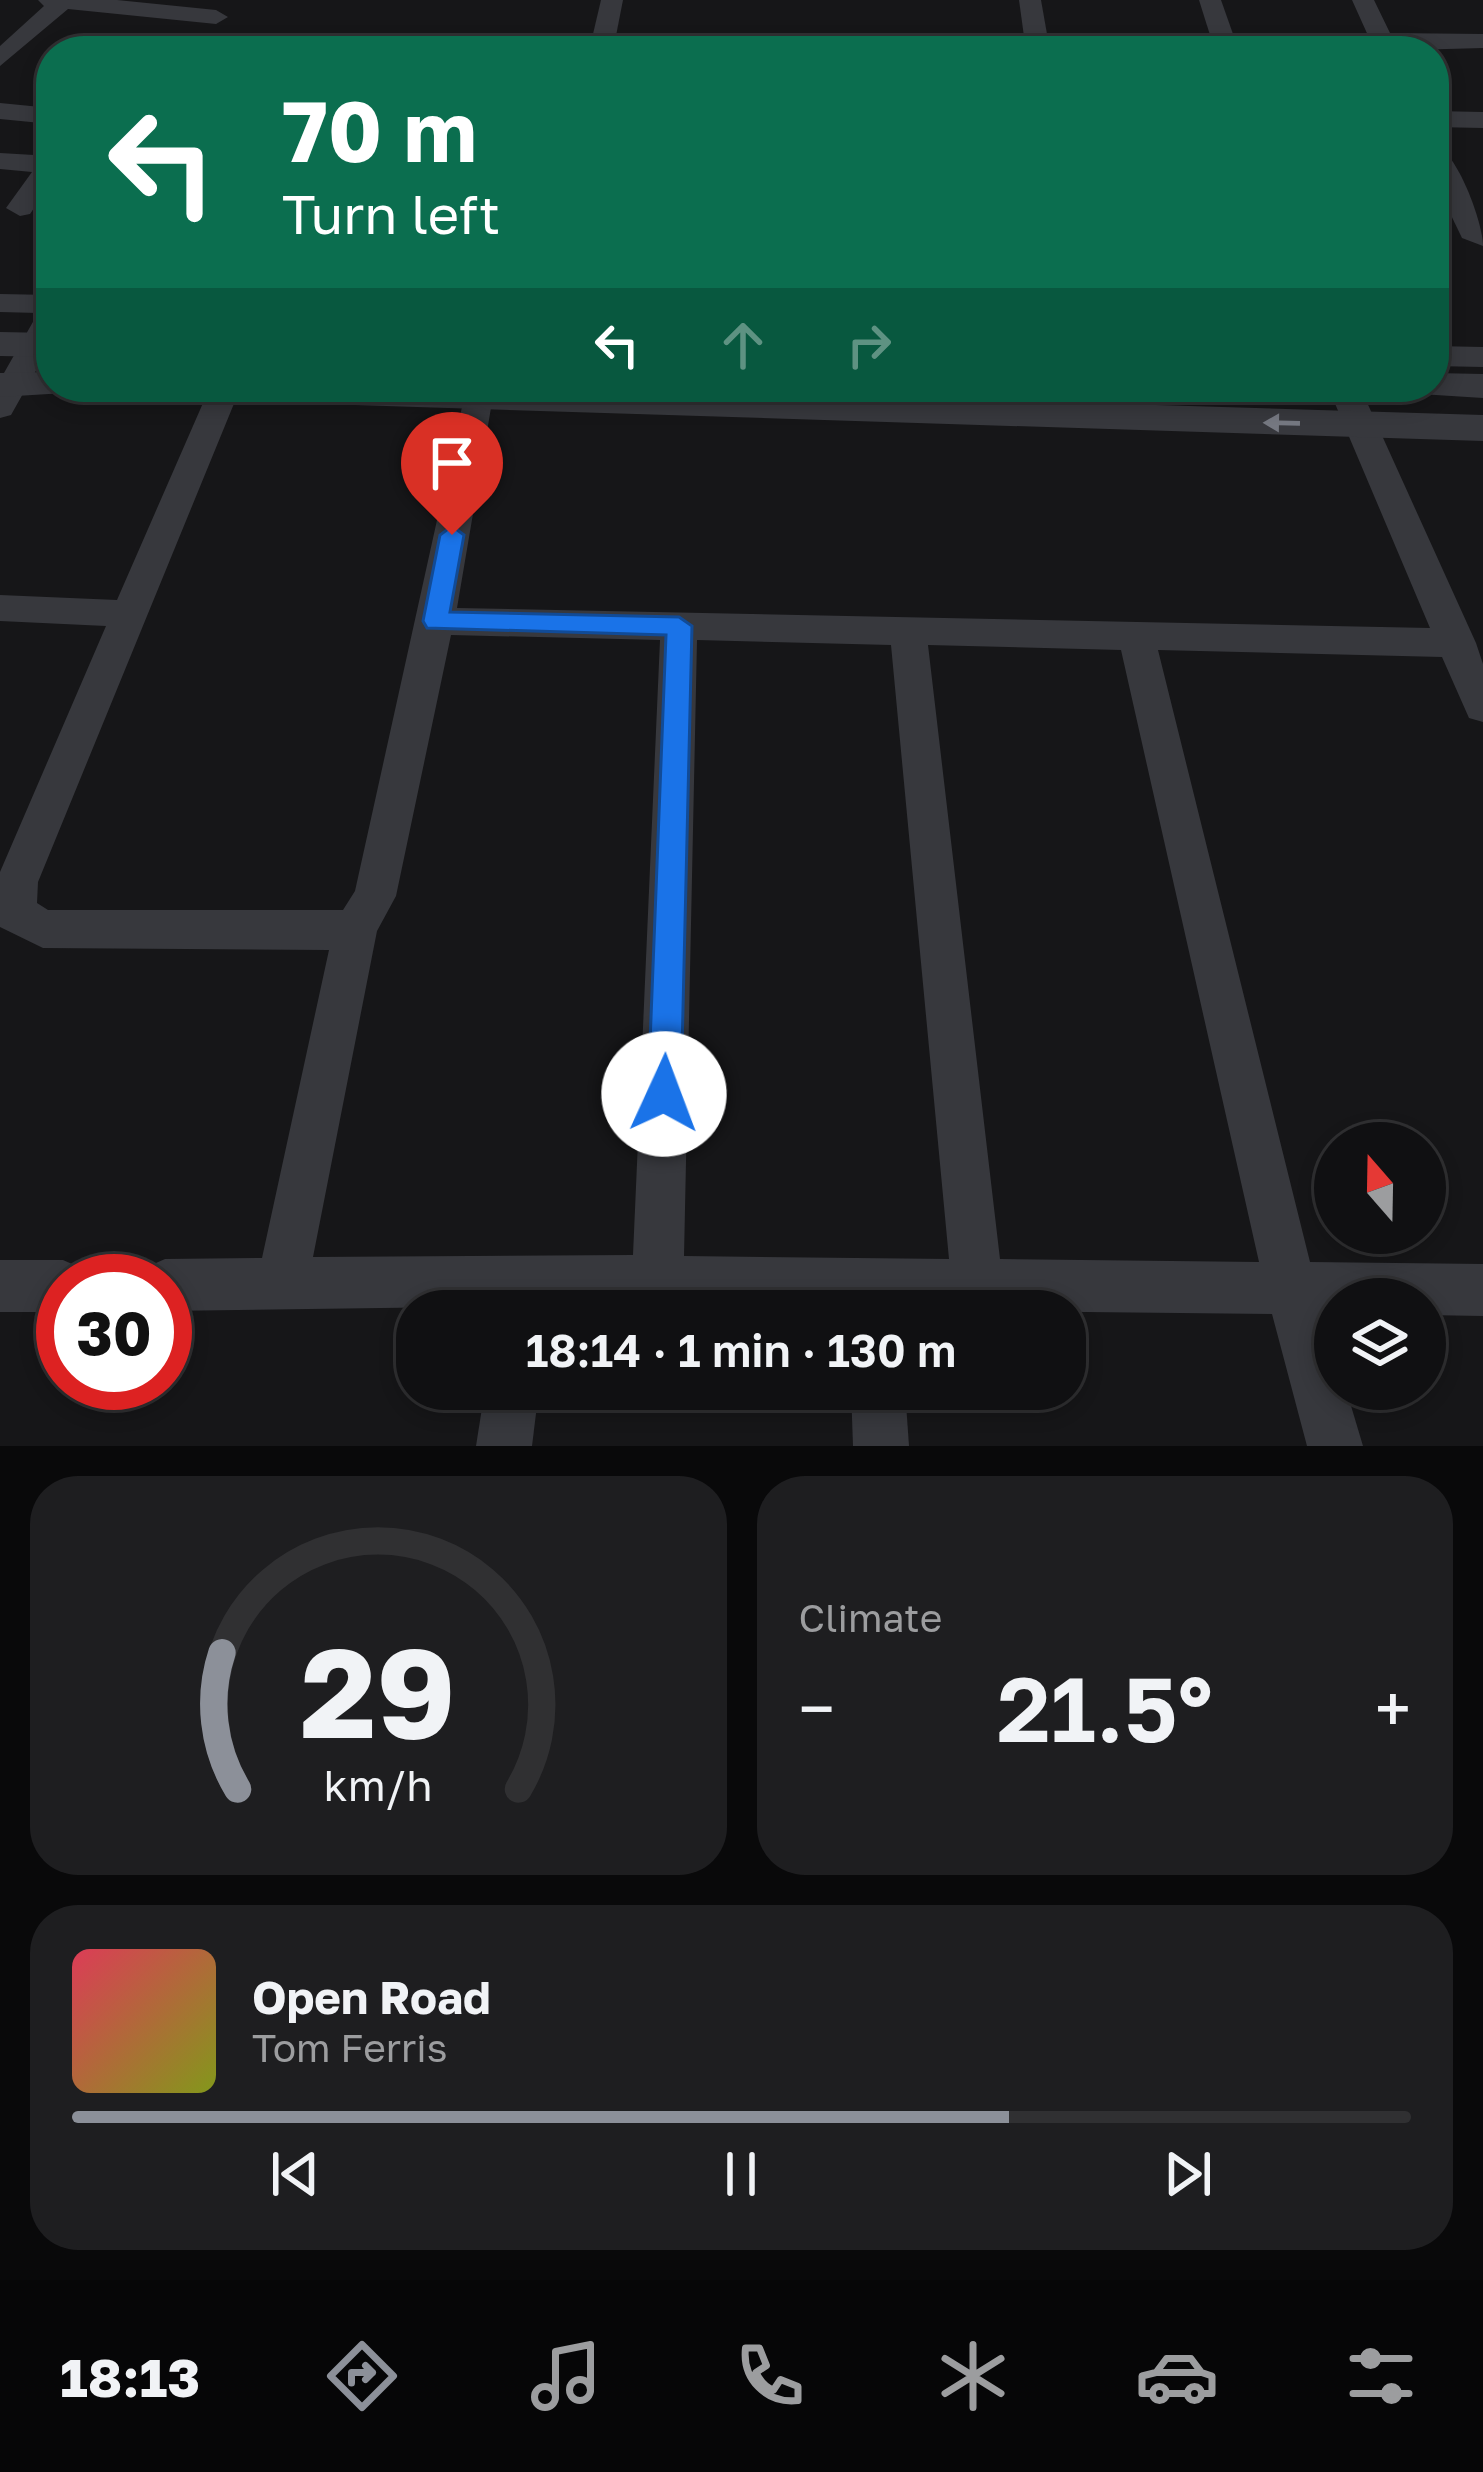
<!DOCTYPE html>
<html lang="en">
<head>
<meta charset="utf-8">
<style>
	body { margin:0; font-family:"Golos Text",sans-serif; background:#1e1e20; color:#f1f3f6; height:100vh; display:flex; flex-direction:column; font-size:45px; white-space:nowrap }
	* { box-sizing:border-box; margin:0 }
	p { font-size:39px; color:#9c9d9f }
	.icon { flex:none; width:66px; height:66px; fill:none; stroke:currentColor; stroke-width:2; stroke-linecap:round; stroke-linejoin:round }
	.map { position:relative; height:1446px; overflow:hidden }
	.side { display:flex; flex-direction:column; gap:30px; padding:30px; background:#09090a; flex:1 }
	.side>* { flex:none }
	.hud { position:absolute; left:36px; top:36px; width:1413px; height:366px; border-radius:48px; box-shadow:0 6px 18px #0003,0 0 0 3px #303032; background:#0b6e4f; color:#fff; overflow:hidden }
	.needle { width:78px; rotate:340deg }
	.fabs { position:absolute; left:1314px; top:1122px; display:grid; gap:24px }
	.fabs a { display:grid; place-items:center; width:132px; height:132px; border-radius:50%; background:#101012; box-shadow:0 6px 18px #0003,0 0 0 3px #303032; font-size:60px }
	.speed { position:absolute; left:36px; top:1254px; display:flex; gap:24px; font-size:60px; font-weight:700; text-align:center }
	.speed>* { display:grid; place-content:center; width:156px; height:156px; border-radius:50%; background:#101012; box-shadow:0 6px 18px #0003,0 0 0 3px #303032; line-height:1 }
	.speed .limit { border:18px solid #d22; background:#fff; color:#111 }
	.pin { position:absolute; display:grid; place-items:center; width:102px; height:102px; color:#fff; margin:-123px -51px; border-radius:50% 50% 50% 0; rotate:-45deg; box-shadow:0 0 12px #0007 }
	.pin .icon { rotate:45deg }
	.me { position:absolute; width:132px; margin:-66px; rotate:2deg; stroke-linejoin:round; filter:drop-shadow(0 0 9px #0008) }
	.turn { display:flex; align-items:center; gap:42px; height:252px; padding:0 48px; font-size:54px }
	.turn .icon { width:156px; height:156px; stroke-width:2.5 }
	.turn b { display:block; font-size:84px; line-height:102px }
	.lanes { display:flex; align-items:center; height:114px; padding:0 48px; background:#0003; justify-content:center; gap:60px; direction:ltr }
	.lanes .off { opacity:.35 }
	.big { font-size:90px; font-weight:600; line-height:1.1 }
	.side .widget { flex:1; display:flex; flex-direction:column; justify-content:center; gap:18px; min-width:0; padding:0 42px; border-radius:48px; background:#1e1e20 }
	.side .dial { align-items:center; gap:0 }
	.dial svg { height:312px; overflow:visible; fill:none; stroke:#303032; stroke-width:7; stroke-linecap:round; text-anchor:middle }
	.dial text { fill:#f1f3f6; stroke:none }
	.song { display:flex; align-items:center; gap:36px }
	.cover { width:144px; height:144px; border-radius:18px; background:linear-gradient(135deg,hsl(350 70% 55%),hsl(70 70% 35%)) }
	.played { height:12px; border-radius:6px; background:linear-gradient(90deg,#8c9099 70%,#303032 70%) }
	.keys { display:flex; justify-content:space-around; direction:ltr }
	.heat { display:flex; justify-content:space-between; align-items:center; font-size:66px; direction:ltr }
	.side .tiles { flex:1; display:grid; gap:30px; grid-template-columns:1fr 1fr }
	.widget:last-child { grid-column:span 2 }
	.trip { position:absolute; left:396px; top:1290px; width:690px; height:120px; border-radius:48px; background:#101012; box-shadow:0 6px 18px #0003,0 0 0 3px #303032; font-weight:600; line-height:120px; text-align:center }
	.dock { display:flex; height:192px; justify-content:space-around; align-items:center; background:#060607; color:#9c9d9f }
	.dock .icon { width:84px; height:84px }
	.dock .active { color:#8c9099 }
	.dock b { font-size:54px; color:#f1f3f6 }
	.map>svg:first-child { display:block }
</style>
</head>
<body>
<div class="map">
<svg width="1483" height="1446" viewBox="0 0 1483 1446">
	<rect width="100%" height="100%" fill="#161618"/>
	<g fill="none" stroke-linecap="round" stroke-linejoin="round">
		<!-- minor -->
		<g fill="#37383d" fill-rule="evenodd">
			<path d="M38,0H117L216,10L228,17L216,24L68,9L0,66V46L44,6Z"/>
			<path d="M601,0H623L613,51H589Z"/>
			<path d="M1019,0H1041L1050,51H1026Z"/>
			<path d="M1199,0H1221L1239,51H1215Z"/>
			<path d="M1352,0H1374L1390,33L1483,34V48L1375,51Z"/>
			<path d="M0,103L51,108V124L0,119Z"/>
			<path d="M1434,111L1483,112V128L1434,127Z"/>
			<path d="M1434,144C1457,151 1483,223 1483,246L1462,238L1434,180Z"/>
			<path d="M0,153L51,156V183L30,214L20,216L6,208L32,172L0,169Z"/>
			<path d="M0,294L51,295V344L11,415L0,418V380L38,313L0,312Z"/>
			<path d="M1434,346L1483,347V367L1434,366Z"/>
			<path d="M210,387L240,389L38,882L37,903L48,910H343L355,891L466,389L481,387L493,396L457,608L1430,628L1328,387H1360L1476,643L1483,664V722L1469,718L1442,657L1158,650L1310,1262L1483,1264V1316L1425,1315V1299H1335V1314H1324L1335,1351V1389H1346L1363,1446H1307L1272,1314L526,1306L165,1311V1281H141L147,1267L165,1259L262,1258L329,950L43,948L0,927V872L106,626L0,621V595L117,600ZM451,635L660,640L633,1255L313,1257L377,931L396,896ZM697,640L891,645L949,1259L684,1256ZM928,645L1121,650L1259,1262L1000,1259Z"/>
			<path d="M0,1260H63L81,1268L87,1281H63V1312H0Z"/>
			<path d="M485,1389H539L532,1446H476Z"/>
			<path d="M851,1389H905L909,1446H853Z"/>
		</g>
		<!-- tertiary -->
		<g fill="#37383d" fill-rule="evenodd">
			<path d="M0,332L51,333V357L0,356Z"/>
			<path d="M51,372V387H68L65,393L0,397V373Z"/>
			<path d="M1434,373L1483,374V398L1420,394L1416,387H1434Z"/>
			<path d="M148,387H571L1483,415V441L167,399L153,396Z"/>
		</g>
	</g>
	<!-- one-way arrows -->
	<defs><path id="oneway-solid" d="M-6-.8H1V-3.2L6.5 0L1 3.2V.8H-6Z" transform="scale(3)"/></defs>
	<use fill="#757881" href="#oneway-solid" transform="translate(1282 423) rotate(-179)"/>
	<!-- route -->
	<path fill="#1a73e8" stroke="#114b97" stroke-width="3" d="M452,526L464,535L450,612L679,617L692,626L681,1094L676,1106L664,1110L653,1106L648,1094L666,635L427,628L423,621L440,535Z"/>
</svg>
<div class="fabs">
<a><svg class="needle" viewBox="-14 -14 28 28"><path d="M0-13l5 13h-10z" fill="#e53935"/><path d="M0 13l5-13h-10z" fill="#9c9d9f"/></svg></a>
<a><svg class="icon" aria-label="layers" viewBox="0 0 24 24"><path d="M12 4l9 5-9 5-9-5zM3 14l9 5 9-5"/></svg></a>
</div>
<div class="speed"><div class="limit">30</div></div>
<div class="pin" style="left:452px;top:535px;background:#d93025"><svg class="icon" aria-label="arrive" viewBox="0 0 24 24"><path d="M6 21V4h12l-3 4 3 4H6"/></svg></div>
<svg class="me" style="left:664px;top:1094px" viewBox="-20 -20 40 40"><circle r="19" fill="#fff"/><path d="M0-13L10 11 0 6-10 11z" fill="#1a73e8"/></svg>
<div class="trip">18:14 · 1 min · 130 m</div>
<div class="hud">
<div class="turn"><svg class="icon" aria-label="left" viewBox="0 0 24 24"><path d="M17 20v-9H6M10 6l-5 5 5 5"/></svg><div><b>70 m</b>Turn left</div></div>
<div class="lanes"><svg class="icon" aria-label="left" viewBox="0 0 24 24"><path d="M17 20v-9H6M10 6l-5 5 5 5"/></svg><svg class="icon off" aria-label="ahead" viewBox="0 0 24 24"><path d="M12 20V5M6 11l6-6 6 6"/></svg><svg class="icon off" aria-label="right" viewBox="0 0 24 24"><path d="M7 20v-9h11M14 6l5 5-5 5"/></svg></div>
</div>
</div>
<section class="side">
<div class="tiles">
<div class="widget dial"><svg viewBox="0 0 100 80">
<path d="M14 69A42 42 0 1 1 86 69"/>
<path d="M14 69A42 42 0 0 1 10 34" stroke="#8c9099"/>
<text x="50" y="56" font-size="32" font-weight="700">29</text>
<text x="50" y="72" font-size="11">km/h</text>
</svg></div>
<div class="widget"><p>Climate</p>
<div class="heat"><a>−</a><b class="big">21.5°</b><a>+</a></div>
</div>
<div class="widget">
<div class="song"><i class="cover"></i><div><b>Open Road</b><p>Tom Ferris</p></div></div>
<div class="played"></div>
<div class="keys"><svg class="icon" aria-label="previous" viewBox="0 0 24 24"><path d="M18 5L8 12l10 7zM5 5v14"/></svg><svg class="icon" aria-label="pause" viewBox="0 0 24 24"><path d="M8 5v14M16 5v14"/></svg><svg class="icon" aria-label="next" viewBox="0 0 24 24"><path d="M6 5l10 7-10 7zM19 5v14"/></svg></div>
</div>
</div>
</section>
<nav class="dock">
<b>18:13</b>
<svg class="icon active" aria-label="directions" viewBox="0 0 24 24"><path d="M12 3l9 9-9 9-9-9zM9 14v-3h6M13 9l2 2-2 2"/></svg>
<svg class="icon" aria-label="music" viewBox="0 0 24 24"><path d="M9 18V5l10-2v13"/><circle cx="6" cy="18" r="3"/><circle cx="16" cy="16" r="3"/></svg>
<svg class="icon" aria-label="phone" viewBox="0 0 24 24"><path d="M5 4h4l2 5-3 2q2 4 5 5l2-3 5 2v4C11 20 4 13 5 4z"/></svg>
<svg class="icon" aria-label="climate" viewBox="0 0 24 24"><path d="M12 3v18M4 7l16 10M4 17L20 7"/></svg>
<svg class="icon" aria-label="car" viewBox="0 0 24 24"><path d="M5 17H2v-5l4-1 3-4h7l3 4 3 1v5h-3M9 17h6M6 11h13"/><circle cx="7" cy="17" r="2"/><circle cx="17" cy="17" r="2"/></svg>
<svg class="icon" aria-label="filters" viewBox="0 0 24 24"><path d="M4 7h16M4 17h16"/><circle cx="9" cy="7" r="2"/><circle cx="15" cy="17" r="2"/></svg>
</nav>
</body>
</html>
